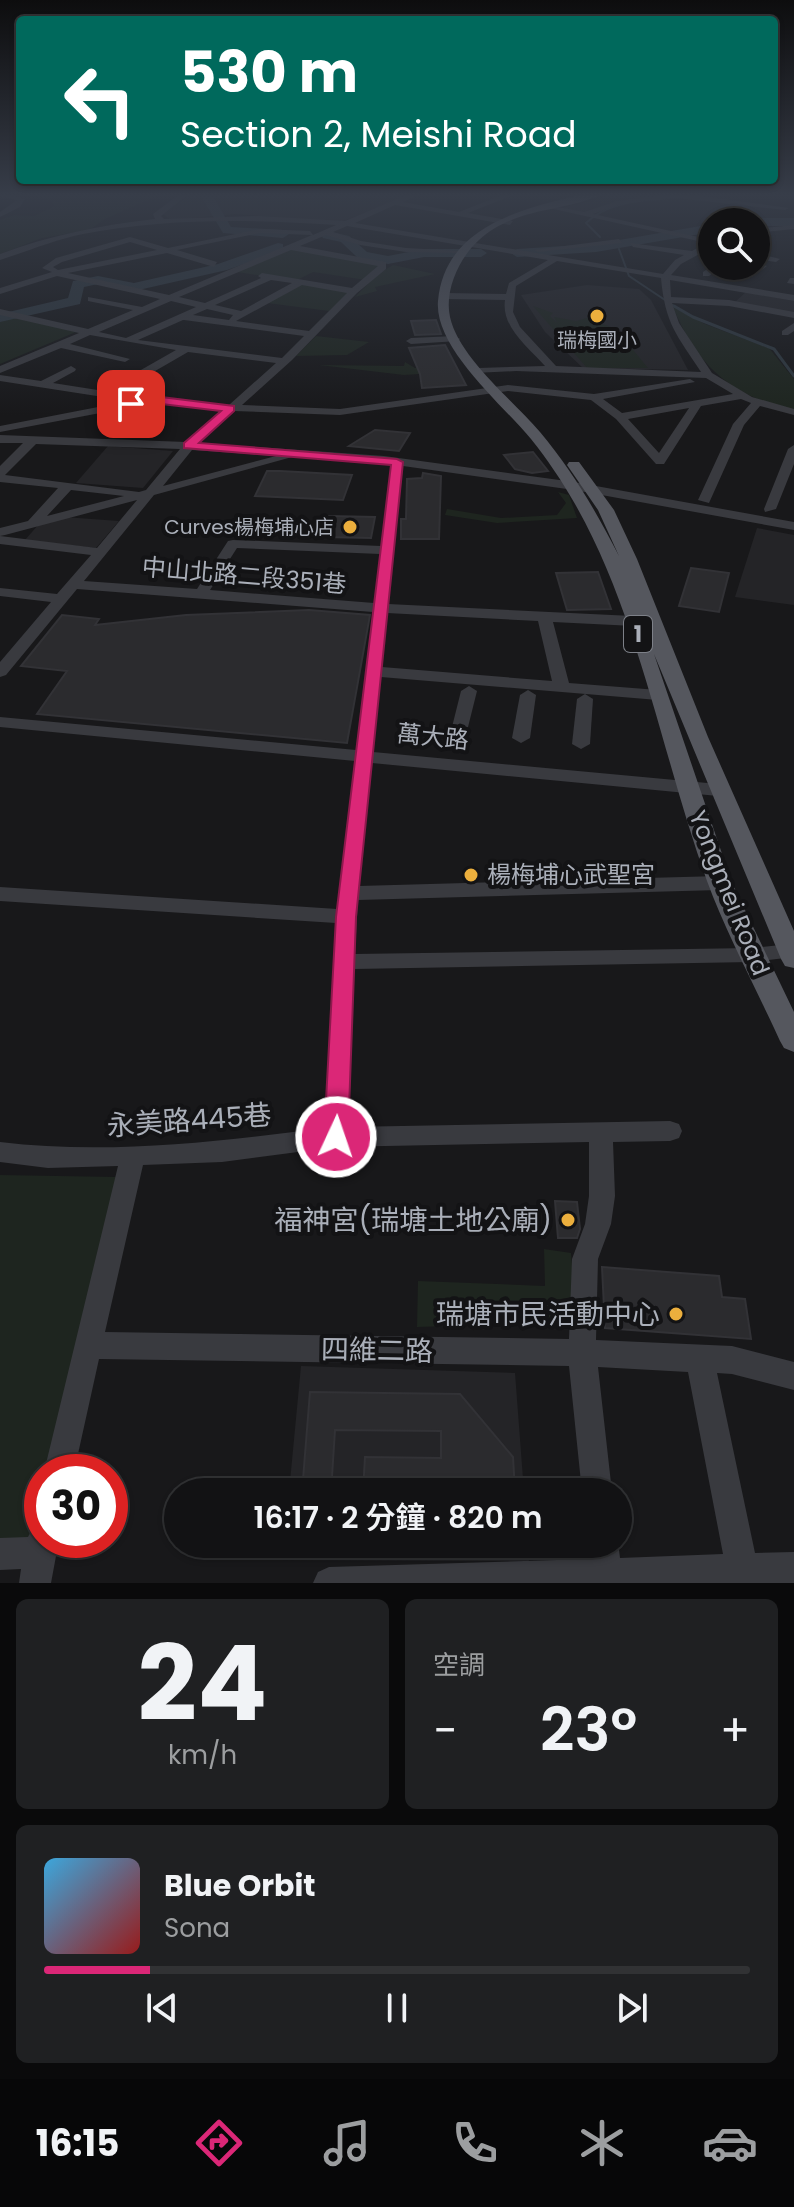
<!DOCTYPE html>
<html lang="zh-TW">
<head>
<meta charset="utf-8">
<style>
	body { margin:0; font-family:Poppins,"Noto Sans TC",sans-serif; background:#1f2022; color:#f1f3f6; height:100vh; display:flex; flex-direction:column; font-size:30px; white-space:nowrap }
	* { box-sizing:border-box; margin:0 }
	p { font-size:26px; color:#9c9ea0 }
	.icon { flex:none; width:44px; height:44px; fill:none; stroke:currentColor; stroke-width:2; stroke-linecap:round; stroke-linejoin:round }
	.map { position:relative; height:1583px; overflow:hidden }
	.sheet { display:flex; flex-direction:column; gap:16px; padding:16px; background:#0a0a0b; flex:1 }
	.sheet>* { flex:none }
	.top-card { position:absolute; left:16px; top:16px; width:762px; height:168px; border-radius:8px; box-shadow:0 2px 6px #0004,0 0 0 2px #313234; background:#00695c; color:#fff; overflow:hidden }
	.tools { position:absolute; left:698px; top:208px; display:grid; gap:16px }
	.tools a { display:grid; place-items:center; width:72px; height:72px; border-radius:50%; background:#121214; box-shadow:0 2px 6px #0004,0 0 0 2px #313234; font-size:40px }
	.speed { position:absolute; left:24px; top:1454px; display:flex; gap:16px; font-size:40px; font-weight:700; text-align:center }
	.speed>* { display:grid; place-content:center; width:104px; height:104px; border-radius:50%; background:#121214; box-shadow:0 2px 6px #0004,0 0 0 2px #313234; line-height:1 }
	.speed .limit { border:12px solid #d22; background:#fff; color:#111 }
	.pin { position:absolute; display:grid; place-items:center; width:68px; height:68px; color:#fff; margin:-34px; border-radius:16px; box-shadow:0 4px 12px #0006 }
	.me { position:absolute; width:88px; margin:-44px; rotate:3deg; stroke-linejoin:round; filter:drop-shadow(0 0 6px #0008) }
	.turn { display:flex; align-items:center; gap:28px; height:168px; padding:0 32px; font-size:36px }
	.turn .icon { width:104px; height:104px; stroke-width:2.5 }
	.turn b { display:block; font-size:56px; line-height:68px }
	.big { font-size:60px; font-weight:600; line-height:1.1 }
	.sheet .card { flex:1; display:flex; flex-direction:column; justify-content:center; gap:12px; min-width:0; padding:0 28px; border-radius:12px; background:#1f2022 }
	.sheet .dial { align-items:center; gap:0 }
	.dial b { font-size:104px; line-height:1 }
	.song { display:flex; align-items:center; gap:24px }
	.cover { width:96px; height:96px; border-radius:12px; background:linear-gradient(135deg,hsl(200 70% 55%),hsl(0 70% 35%)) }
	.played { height:8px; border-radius:4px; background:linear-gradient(90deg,#db2777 15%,#313234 15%) }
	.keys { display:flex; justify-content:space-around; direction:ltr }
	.heat { display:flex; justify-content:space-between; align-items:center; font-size:44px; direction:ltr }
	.sheet .tiles { flex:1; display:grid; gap:16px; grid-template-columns:1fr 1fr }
	.card:last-child { grid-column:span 2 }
	.trip { position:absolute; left:164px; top:1478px; width:468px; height:80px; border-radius:40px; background:#121214; box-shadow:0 2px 6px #0004,0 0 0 2px #313234; font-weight:600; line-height:80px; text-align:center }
	.menu { display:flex; height:128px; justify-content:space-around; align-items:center; background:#070708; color:#9c9ea0 }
	.menu .icon { width:56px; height:56px }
	.menu .selected { color:#db2777 }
	.menu b { font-size:36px; color:#f1f3f6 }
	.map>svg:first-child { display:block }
</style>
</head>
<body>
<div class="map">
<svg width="794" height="1583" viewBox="0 0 794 1583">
	<rect width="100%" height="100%" fill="#18181a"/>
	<!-- built -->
	<g fill="#242427">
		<path d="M192,193H414L341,222L235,214L171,220L163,214Z"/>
		<path d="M621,193H675L611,203L583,212L561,208Z"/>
		<path d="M587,285L639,289L651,300L688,370L583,368L545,332L521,295Z"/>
		<path d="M746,292L794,301V313L735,302Z"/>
		<path d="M108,446L173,451L143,488L76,483Z"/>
		<path d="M64,517L119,521L96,548L25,540L39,524Z"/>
		<path d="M757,528L794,535V605L735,597Z"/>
		<path d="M301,1366L515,1373L524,1492H289Z"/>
		<path d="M283,1544H527L529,1561L282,1560Z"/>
	</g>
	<!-- green -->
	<g fill="#1e251f">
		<path d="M26,193H153L159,195L105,219L89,230L42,238L0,254V220L14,215L34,216L55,206L51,201Z"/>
		<path d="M291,247L383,264L366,280L313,272L295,281L231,271Z"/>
		<path d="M393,265L435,274L375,287L377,291L355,297L378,274Z"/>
		<path d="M303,284L350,291L329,311L267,303Z"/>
		<path d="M533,306L553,313L550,316L557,323L554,317L576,321L587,318L616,329L648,368H587Z"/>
		<path d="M673,307L705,324L769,348L794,379V410C731,396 698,367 673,307Z"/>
		<path d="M0,313L76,332L0,364Z"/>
		<path d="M316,336L369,342L347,355L296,356Z"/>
		<path d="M405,362L415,368L446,366L449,372L404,375L319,365L404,366Z"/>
		<path d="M558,492L569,495L577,518L497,523L445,515L447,509L501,518L557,515L566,503Z"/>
		<path d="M0,1175L116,1177L49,1472H42V1504L33,1543L0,1542Z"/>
		<path d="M544,1249L571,1253L577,1322L417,1327L418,1281L545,1286Z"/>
	</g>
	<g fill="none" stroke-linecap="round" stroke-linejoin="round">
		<!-- stream-far1 -->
		<g stroke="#2e373e" stroke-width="2">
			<path d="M689,196L710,193"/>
			<path d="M600,237L586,223C611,199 648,201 680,197"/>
			<path d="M619,249L629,276L677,308"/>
		</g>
		<!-- stream -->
		<path stroke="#2e373e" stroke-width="3" d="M674,306L693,317L774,349L794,376"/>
		<!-- river -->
		<g fill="#2e373e" fill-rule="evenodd">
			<path d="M199,193H211L231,227L283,230L289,234L283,238L223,233Z"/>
			<path d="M756,218H794V226H756V222H750Z"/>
			<path d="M712,224V232L596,252L517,257L511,253L517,249L596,244Z"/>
			<path d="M327,231L349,236L367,252L388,256L424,249H481L487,253L481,257H424L388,264L358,258L341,242L323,238L321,235Z"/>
			<path d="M278,243L283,244V250L227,270L134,291L98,284L84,287L80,304L0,322V314L68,298L73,281L98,276L134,283L218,264Z"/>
		</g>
	</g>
	<!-- building -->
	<g fill="#2b2b2e" stroke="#323236" stroke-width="2">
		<path d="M436,320L441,334L415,335L411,321Z"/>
		<path d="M445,345L466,385L422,388L420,374L409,348Z"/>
		<path d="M375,430L410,433L399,451L349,446Z"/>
		<path d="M533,452L548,471L532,473L515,469L504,455Z"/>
		<path d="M267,471H280L352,475L343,500L255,496Z"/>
		<path d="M423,473L441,476L439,539H401V519H406L407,479L422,478Z"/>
		<path d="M329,516L375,517L371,538L324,537Z"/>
		<path d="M691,568L729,573L719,612L679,606Z"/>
		<path d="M598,572L611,609L567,610L556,573Z"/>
		<path d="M309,610L370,615L347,743L37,714L67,671L21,666L62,615L99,619L95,625L186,615Z"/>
		<path d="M555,1201L577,1202L580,1229L577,1238H558Z"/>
		<path d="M602,1267L719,1276L722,1297L745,1299L751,1339L605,1328Z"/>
		<path d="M310,1392L460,1394L513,1457L515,1492H363L365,1457L441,1458V1431L335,1430L331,1492H302Z"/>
	</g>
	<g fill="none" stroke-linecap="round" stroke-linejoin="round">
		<!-- minor -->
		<g fill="#393a3f" fill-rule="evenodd">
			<path d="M0,193L25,199L20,207L0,217V212L17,200L0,196Z"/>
			<path d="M181,193H190L161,216L164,219L259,216L345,221L411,193H422L403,202L459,212L507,193H518L468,213L513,221L510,225L395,205L355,223L663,274L675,260L684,255L633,247L630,243L692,251L707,243L549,208L553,206L584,212L617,201L679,193L789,208L785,210L668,197L618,205L593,214L712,240V247L681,264L671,275L794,295V301L670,280L671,297L729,300L794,312V318L729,306L672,303L679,323L712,373L752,397L794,409V415L760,406L744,425L709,503L698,500L733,424L751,403L741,399L701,406L664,464H656L616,419L591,400L508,391L340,415L234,411L199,443L384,456L574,482L794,522V530L574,490L403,466L388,604L653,617V623L634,626L553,622L569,683L658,690L666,695L658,700L381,677L373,752L718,784L727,790L718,796L372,763L359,886L720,876L727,878L730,883L727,888L720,890L358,900L355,954L752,948L790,944L794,945V957L752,962L354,969L348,1127L670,1121L679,1124L682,1131L679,1138L670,1141L613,1142L615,1196L611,1224L598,1259L596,1340L732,1346L794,1362V1390L732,1374L717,1373L755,1553L794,1552V1583H313L318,1572L329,1567L589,1559L587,1544L618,1542L620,1558L723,1554L688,1372L598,1367L612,1492H582L569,1366L99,1359L74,1472H44L118,1166L48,1168L0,1162V1142C106,1155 218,1142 324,1128L336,923L0,901V887L337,909L355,761L0,727V717L356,750L373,612L77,589L6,675L0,677V662L51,602L0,596V588L57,594L91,555L0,544V528L28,521L58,488L0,482V466L23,443H0V435L186,442L222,411L153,403L0,432V426L129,401L0,381V375L41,381L71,366L76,369L75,371L53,383L104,391L176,350L90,335L70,344L130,359L125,362L61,348L0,373V366L79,333L0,315V309L88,329L133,310L88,301V297L142,307L160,299L57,276L0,294V288L52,272L42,268L56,258L130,237L168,248L260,229L310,231L313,235L336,225C251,219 166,218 83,234C54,240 28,251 0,260V254C51,235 101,225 155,219L153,214ZM347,226L548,260L509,283L506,294L444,293L439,296L444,299L505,300C501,327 528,347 545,366L478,368L473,371L474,373L516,371L706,378L733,394L622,413L603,399L695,382L690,379L594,394L508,385L340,409L242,405L292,360L357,293L386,269V262L300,246L326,235L360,245L406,252L457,253L461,251L406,248L361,241L333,232ZM260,233L312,235L169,295L68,273L167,253L214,267L217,262L177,250ZM130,242L157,250L58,270L53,267L62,262ZM291,250L378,266L352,288L262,273L258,276L261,278L205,303L179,297ZM557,261L661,278C665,324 677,335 701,372L556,366L520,327L513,312L516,286ZM271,280L292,283L241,311L215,305ZM302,285L347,293L309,331L236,321ZM171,301L196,307L126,338L99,332ZM207,309L233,315L229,320L193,315ZM183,320H184L304,336L282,358L138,340ZM188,352L276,363L229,405L153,397L134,400V396L117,393ZM689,408L659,453L628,419ZM36,444L180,449L146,490L139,492L5,475ZM192,450L276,456L163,486ZM292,457L391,465L381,546L233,540L228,541L197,589L84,581L154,495ZM71,490L124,496L47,516ZM137,500L97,548L0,536L5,535ZM237,548L380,554L374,603L210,590ZM387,613L538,621L552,681L382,667ZM589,1142V1196L585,1224L572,1259L569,1339L105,1332L143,1165L222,1162L336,1147Z"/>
			<path d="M794,225V229L756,233V229Z"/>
			<path d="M619,239L622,243L538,252L534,250Z"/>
			<path d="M756,253L780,259L776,262L756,259Z"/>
			<path d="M760,264L767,266L752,277H746V273Z"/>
			<path d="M712,266H722L709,276H703V272Z"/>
			<path d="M790,278H794V284L787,283Z"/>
			<path d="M794,323V331L788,335H782V331Z"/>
			<path d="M455,336L460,339L458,341L411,344L406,341L411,338Z"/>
			<path d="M794,445V464L776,509L765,512L764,509L788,449Z"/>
			<path d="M469,686L477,691L467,731L459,736L453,735L451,731L461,691Z"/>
			<path d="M528,690L536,695L530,738L521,743L512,738L520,695Z"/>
			<path d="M585,694L593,699L590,744L581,749L572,744L577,699Z"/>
			<path d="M42,1525V1540H59L51,1583H19L21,1569L0,1570V1538L28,1537L32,1529Z"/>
		</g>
		<!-- major -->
		<path fill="#55575e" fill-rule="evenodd" d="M588,193H604C566,213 518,205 479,240C460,257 444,290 450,317C459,358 514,401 540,432C572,470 597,513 619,556L598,510L567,465L569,462H579L614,510L637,559L708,737L794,931V968L785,966L781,959L654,654L732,883L794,1012V1052L784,1048L780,1041C756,988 727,935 707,881C663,759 639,616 575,504C562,481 547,459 531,439C503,405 434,348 438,301C445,224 526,208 588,193Z"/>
	</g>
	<!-- sky -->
	<linearGradient id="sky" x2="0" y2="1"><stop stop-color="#0d0d0e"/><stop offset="0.47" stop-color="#373d49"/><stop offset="1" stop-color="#373d49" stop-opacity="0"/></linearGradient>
	<rect width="794" height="415" fill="url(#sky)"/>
	<!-- route -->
	<path fill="#db2777" stroke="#8e194d" stroke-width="2" d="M153,396L234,406V411L199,443L397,459L403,462L356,917L348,1137L344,1145L336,1148L327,1145L324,1137L336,917L391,465L184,448V443L221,411L153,403L131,408L125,404Z"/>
	<!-- markers -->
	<g fill="#ecaf3d" stroke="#131315" stroke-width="3">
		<circle cx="597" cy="316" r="8"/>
		<circle cx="350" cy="527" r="8"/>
		<circle cx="471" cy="875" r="8"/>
		<circle cx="568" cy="1220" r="8"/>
		<circle cx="676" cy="1314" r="8"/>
	</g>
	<g text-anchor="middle" stroke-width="8" stroke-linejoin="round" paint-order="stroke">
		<!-- far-poi labels -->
		<g font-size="20" fill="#aaafb9" stroke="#131315">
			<text x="597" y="347">瑞梅國小</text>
			<text x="334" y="534" text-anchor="end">Curves楊梅埔心店</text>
		</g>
		<!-- shield labels -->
		<rect fill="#131315" stroke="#7d8088" stroke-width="2" x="624" y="616" width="28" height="36" rx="6"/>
		<g font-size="22" font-weight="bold" fill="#aaafb9">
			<text x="638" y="642">1</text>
		</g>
		<!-- street labels -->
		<g font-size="24" fill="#aaafb9" stroke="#131315">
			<text transform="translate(244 576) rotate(5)" y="8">中山北路二段351巷</text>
			<text transform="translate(433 737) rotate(6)" y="8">萬大路</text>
			<text transform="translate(729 893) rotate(68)" y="8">Yongmei Road</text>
		</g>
		<!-- poi labels -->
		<g font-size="24" fill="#aaafb9" stroke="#131315" text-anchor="start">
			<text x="487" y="883">楊梅埔心武聖宮</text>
		</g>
		<!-- near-street labels -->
		<g font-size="28" fill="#aaafb9" stroke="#131315">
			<text transform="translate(189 1120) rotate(-4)" y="10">永美路445巷</text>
			<text transform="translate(377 1350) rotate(1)" y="10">四維二路</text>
		</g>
		<!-- near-poi labels -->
		<g font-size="28" fill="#aaafb9" stroke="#131315" text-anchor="end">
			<text x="552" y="1230">福神宮(瑞塘土地公廟)</text>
			<text x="660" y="1324">瑞塘市民活動中心</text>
		</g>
	</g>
</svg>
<div class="tools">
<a><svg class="icon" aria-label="search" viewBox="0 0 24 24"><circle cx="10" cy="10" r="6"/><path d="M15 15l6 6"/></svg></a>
</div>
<div class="speed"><div class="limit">30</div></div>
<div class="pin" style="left:131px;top:404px;background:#d93025"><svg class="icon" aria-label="arrive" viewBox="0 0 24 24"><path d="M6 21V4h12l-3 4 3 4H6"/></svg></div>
<svg class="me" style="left:336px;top:1137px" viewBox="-20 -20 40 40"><circle r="17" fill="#db2777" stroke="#fff" stroke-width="3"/><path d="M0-11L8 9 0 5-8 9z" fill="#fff"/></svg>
<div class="trip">16:17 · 2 分鐘 · 820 m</div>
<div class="top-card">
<div class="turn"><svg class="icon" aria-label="left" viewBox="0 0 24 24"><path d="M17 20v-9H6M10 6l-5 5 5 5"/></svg><div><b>530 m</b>Section 2, Meishi Road</div></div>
</div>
</div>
<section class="sheet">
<div class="tiles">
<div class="card dial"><b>24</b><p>km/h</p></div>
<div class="card"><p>空調</p>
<div class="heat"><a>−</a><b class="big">23°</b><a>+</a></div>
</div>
<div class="card">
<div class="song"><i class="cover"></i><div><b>Blue Orbit</b><p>Sona</p></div></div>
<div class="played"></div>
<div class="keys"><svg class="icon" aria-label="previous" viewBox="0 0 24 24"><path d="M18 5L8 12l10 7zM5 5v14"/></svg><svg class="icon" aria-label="pause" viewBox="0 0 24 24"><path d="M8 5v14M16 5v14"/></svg><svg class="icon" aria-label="next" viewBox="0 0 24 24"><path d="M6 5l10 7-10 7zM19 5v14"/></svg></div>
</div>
</div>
</section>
<nav class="menu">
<b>16:15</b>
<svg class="icon selected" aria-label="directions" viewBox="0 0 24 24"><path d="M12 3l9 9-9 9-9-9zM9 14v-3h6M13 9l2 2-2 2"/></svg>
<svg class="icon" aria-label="music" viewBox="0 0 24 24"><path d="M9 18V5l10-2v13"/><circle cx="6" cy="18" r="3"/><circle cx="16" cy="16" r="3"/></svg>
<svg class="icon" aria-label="phone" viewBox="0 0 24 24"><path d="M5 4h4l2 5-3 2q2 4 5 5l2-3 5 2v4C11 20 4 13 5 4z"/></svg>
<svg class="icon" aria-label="climate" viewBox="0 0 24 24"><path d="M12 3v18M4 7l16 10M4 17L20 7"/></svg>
<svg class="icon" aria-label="car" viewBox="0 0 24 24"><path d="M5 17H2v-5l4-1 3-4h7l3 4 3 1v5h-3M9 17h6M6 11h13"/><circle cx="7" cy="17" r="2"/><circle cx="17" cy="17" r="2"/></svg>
</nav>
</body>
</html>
